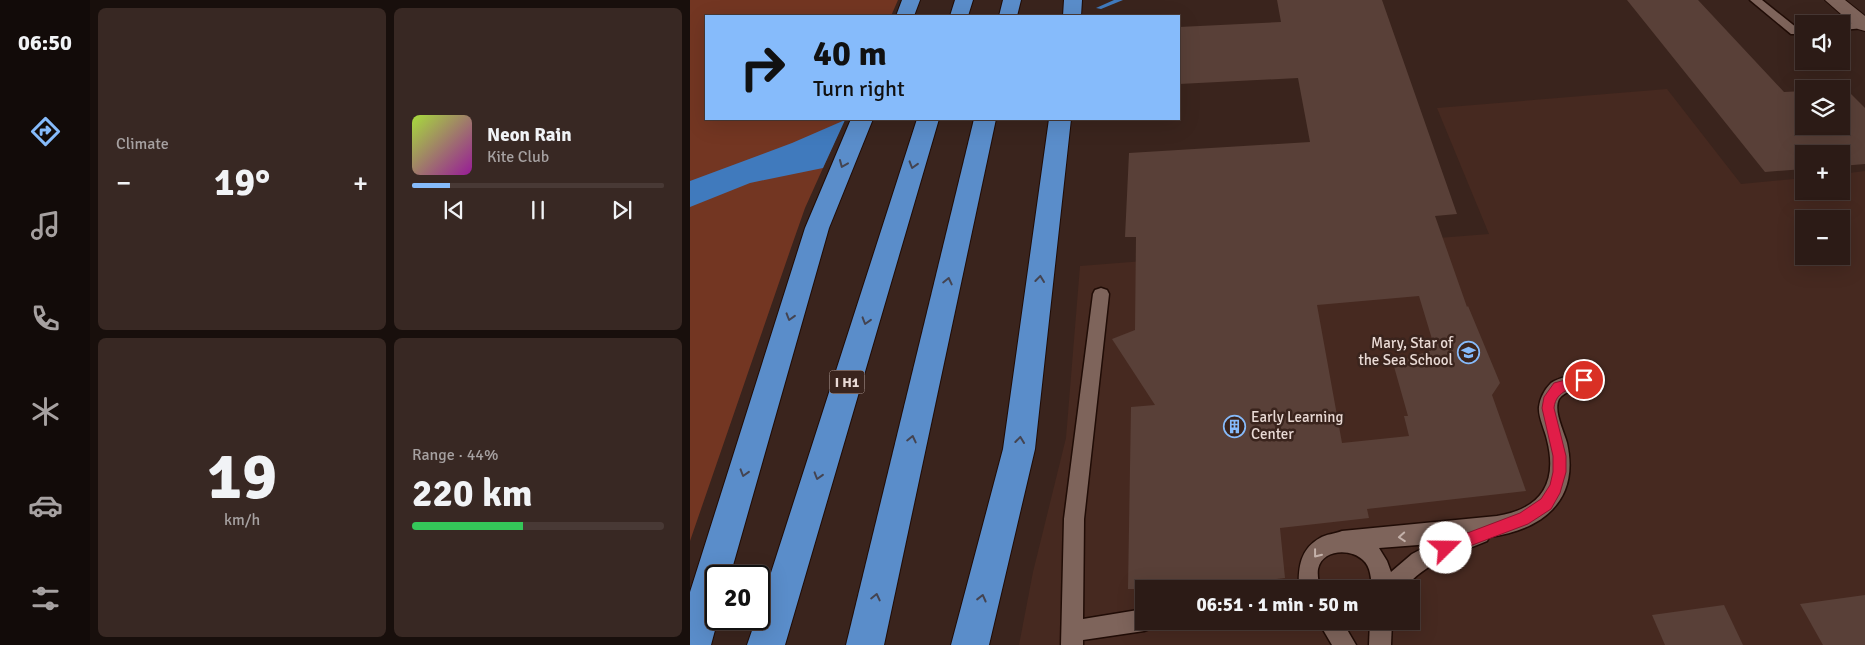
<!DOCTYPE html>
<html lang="en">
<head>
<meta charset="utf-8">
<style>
	body { margin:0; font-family:Signika,sans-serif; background:#382823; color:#f1f3f6; height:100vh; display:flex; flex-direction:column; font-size:19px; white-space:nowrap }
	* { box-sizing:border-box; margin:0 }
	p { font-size:16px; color:#a6a1a1 }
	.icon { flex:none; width:28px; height:28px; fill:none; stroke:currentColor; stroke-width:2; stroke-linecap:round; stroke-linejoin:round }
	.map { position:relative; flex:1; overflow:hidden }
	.details { display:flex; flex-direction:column; gap:8px; padding:8px; background:#180f0c; width:600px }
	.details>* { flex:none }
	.guide { position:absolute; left:15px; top:15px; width:475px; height:105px; border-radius:0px; box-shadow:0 5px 20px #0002,0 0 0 1px #483935; background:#86bbfb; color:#111; overflow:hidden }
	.buttons { position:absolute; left:1105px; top:15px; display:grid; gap:10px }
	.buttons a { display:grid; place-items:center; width:55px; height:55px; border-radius:0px; background:#2c1b16; box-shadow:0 5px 20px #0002,0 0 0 1px #483935; font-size:25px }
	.speed { position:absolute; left:15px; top:565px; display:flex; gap:10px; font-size:25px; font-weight:700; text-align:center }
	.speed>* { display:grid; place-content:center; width:65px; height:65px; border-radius:50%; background:#2c1b16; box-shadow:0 5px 20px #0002,0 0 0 1px #483935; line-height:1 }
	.speed .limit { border:2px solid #111; border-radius:8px; background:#fff; color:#111 }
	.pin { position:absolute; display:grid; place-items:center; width:42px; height:42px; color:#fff; margin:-21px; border:2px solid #fff; border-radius:50%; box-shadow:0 1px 5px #0007 }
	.me { position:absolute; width:55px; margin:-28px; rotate:68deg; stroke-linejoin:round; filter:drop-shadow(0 0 4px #0008) }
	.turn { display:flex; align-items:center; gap:18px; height:105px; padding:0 25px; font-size:22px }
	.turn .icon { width:65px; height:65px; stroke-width:2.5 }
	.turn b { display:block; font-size:35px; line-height:42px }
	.big { font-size:38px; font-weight:700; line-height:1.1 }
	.details .widget { flex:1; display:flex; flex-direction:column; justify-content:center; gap:8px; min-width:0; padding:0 18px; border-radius:8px; background:#382823 }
	.details .dial { align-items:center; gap:0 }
	.dial b { font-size:65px; line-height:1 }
	.song { display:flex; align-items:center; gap:15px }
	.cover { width:60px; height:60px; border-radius:8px; background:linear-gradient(135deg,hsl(80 70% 55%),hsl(300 70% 35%)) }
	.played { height:5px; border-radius:2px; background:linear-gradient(90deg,#86bbfb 15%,#483935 15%) }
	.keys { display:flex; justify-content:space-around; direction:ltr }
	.heat { display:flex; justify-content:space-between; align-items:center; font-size:28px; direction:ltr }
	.charge { height:8px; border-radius:4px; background:linear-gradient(90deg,#34c759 44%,#483935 0) }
	.details .tiles { flex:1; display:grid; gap:8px; grid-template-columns:repeat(2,1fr) }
	.trip { position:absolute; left:445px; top:580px; width:285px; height:50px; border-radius:0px; background:#2c1b16; box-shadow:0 5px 20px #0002,0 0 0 1px #483935; font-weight:700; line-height:50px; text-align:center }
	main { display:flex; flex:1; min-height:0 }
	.tab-bar { display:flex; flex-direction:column; width:90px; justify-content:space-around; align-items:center; background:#120b09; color:#a6a1a1 }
	.tab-bar .icon { width:35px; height:35px }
	.tab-bar .current { color:#86bbfb }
	.tab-bar b { font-size:22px; color:#f1f3f6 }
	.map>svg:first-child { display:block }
</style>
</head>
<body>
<main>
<nav class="tab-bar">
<b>06:50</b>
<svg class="icon current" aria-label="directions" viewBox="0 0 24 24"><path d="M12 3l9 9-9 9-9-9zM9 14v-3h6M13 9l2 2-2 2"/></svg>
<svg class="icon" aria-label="music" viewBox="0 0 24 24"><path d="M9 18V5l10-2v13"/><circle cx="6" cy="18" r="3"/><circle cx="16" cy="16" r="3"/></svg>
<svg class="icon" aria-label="phone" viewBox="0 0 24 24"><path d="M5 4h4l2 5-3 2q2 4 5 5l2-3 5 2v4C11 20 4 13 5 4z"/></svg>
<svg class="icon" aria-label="climate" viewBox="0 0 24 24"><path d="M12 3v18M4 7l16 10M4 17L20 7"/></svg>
<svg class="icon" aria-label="car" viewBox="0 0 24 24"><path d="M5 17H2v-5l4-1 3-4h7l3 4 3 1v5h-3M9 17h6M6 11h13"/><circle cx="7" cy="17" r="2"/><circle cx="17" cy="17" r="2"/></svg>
<svg class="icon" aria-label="filters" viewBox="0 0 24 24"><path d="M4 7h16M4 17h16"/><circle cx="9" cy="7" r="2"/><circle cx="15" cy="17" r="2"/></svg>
</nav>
<section class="details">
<div class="tiles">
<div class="widget"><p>Climate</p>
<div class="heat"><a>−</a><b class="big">19°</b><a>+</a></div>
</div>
<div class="widget">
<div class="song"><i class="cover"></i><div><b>Neon Rain</b><p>Kite Club</p></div></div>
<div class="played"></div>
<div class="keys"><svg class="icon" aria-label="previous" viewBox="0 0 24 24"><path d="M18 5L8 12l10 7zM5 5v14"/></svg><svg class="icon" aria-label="pause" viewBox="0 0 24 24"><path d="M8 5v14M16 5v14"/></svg><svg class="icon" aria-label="next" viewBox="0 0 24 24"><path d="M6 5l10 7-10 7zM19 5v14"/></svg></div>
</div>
<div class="widget dial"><b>19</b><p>km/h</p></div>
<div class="widget"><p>Range · 44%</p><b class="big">220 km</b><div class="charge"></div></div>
</div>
</section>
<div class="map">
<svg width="1175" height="645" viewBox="0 0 1175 645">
	<rect width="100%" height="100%" fill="#3a241d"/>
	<!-- built -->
	<path fill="#462920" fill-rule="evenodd" d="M977,89L1051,184L1114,178V191H1151V174L1175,171V645H329L343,572L376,438L390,266L799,234L747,108ZM1114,219H1151V256H1114ZM454,589H721V621H454Z"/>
	<!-- green -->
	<path fill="#733622" d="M0,0H208L201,16H16V119H155L115,208L102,245L0,541Z"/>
	<!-- water -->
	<path fill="#407abd" d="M155,120L133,168L60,183L0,207V181L102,143Z"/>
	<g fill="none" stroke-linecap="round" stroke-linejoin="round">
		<!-- stream -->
		<path fill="#407abd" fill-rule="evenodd" d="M424,0H433L411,9L406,8Z"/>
	</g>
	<!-- building -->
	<g fill="#594038" fill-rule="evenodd">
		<path d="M587,0H692L767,214L745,216L777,307L778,306L810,383L802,395L836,491L677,509L679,518L590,528L595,578L501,589H438L441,407L465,405L422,339L445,330L446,237H435L439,153L620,142L608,78L489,84V27L591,22ZM729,296L745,349L703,363L718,416H714L719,436L652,443L627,305Z"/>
		<path d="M937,0H1008L1094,92L1114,91V126H1151V89H1139L1155,88L1175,108V164L1151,166V154H1114V169L1075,172Z"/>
		<path d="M1175,595V645H1133L1110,604Z"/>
		<path d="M1034,605L1053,645H975L962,615Z"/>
	</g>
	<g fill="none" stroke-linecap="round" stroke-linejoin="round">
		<defs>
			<g id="lane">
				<path d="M1060,0H1072L1107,28H1114V34H1101Z"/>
				<path d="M1174,22L1175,28L1151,30V24Z"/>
				<path d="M411,288L417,290L419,294L394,519L393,619L454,609V621H464L462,628L454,631L393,640V645H371L374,519L403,294L405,290Z"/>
				<path d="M894,372L900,375L903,380L900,385C891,389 875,390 869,399C863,411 874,431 877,443C890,501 852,530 799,537L797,541C768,553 734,563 714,589H682C681,579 681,567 673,560C661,548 632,549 628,569C627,575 629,583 629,589H609C608,568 610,549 630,538C636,534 645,534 652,531L807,516C851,509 868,483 857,440C855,430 848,417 849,407C850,398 855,389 861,383C869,377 884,375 894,372ZM741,544L722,554L701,572L697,561L689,548Z"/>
				<path d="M628,621H652L666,645H642Z"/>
				<path d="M680,621H702L701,645H679Z"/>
			</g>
			<path id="secondary" d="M1135,0H1155L1175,16V31L1168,29Z"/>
			<g id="highway">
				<path d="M212,0H230L224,16H206Z"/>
				<path d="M265,0H283L278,16H260Z"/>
				<path d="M313,0H331L327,16H309Z"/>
				<path d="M374,0H392L391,16H373Z"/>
				<path d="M161,119H183L139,228L40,576H26V619H28L21,645H0V592L115,228Z"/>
				<path d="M227,119H249L95,645H57L66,619H69V610Z"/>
				<path d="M284,119H306L194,645H156Z"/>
				<path d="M359,119H381L345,449L299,645H261L313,449Z"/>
			</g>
		</defs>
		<!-- lane casing -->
		<use href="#lane" stroke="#200c06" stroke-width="3"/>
		<!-- secondary casing -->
		<use href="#secondary" stroke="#200c06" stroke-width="2"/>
		<!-- highway casing -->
		<use href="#highway" stroke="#200c06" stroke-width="2"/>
		<!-- lane -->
		<use href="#lane" fill="#7e645b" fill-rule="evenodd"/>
		<!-- secondary -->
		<use href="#secondary" fill="#7e645b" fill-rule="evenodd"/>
		<!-- highway -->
		<use href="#highway" fill="#5a8dca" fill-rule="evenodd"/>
	</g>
	<!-- one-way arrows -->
	<defs><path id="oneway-chevron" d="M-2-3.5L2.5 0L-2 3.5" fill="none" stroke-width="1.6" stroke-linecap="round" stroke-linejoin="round" transform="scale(1.25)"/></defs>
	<g stroke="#444451">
		<use href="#oneway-chevron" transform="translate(153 164) rotate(113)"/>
		<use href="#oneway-chevron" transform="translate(223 165) rotate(107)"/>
		<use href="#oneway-chevron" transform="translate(350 279) rotate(-83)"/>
		<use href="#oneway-chevron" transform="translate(258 281) rotate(-77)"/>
		<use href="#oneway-chevron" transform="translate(100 317) rotate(107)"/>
		<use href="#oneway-chevron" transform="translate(176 321) rotate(107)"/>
		<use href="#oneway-chevron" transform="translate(222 439) rotate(-77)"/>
		<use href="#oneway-chevron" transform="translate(330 440) rotate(-83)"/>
		<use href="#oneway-chevron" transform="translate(54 473) rotate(107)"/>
		<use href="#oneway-chevron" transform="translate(128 476) rotate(107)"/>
		<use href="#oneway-chevron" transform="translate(186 597) rotate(-77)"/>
		<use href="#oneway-chevron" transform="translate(292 598) rotate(-76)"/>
	</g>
	<g stroke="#c4b1aa">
		<use href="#oneway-chevron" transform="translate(712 537) rotate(176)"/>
		<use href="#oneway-chevron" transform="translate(627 554) rotate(128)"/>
	</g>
	<!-- route -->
	<path fill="#e11d48" stroke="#92132f" d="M894,375L898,377L900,380L898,384C883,389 866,389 864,408L876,456V472L870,493L861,509L838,524L756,555L751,553L749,548L751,543L830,513L851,499L860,485L863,472V456L852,408L854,397L864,383Z"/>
	<!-- icons -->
	<defs>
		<symbol id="school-ring" viewBox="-11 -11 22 22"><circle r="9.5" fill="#3a241d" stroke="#86bbfb" stroke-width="1.5"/><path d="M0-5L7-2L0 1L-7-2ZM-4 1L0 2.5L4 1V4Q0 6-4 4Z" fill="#86bbfb"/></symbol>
		<symbol id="building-ring" viewBox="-11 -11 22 22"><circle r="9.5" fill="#3a241d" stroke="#86bbfb" stroke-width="1.5"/><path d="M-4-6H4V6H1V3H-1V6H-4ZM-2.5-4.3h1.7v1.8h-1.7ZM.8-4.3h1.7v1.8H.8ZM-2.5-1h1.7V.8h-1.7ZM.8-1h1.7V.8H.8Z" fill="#86bbfb"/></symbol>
	</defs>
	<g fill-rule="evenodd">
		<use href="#school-ring" x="766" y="340" width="25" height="25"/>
		<use href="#building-ring" x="532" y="414" width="25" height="25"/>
	</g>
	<g text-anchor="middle" stroke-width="5" stroke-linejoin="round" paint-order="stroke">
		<!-- shield labels -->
		<rect fill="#3a241d" stroke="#b4a39e" stroke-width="1" x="139.5" y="370.5" width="35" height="23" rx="4"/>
		<g font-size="14" font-weight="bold" fill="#e9dad5">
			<text x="157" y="387">I H1</text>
		</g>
		<!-- poi labels -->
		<g font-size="15" fill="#e9dad5" stroke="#3a241d" text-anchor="end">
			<text x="763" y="348">Mary, Star of<tspan x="763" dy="17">the Sea School</tspan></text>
			<text x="561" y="422" text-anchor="start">Early Learning<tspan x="561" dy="17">Center</tspan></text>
		</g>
	</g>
</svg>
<div class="buttons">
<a><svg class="icon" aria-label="sound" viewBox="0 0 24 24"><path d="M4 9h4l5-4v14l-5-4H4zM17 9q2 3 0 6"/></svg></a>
<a><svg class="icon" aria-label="layers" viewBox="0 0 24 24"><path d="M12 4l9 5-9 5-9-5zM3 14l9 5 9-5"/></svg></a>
<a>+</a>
<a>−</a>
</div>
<div class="speed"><div class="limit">20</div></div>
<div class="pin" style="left:894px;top:380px;background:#d93025"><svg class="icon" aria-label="arrive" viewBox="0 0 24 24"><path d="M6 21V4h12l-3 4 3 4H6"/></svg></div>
<svg class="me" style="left:756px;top:548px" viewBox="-20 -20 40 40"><circle r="19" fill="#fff"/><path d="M0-13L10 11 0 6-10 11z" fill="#e11d48"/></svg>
<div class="trip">06:51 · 1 min · 50 m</div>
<div class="guide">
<div class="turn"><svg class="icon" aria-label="right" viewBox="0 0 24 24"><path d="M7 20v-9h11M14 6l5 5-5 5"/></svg><div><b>40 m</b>Turn right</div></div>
</div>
</div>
</main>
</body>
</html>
